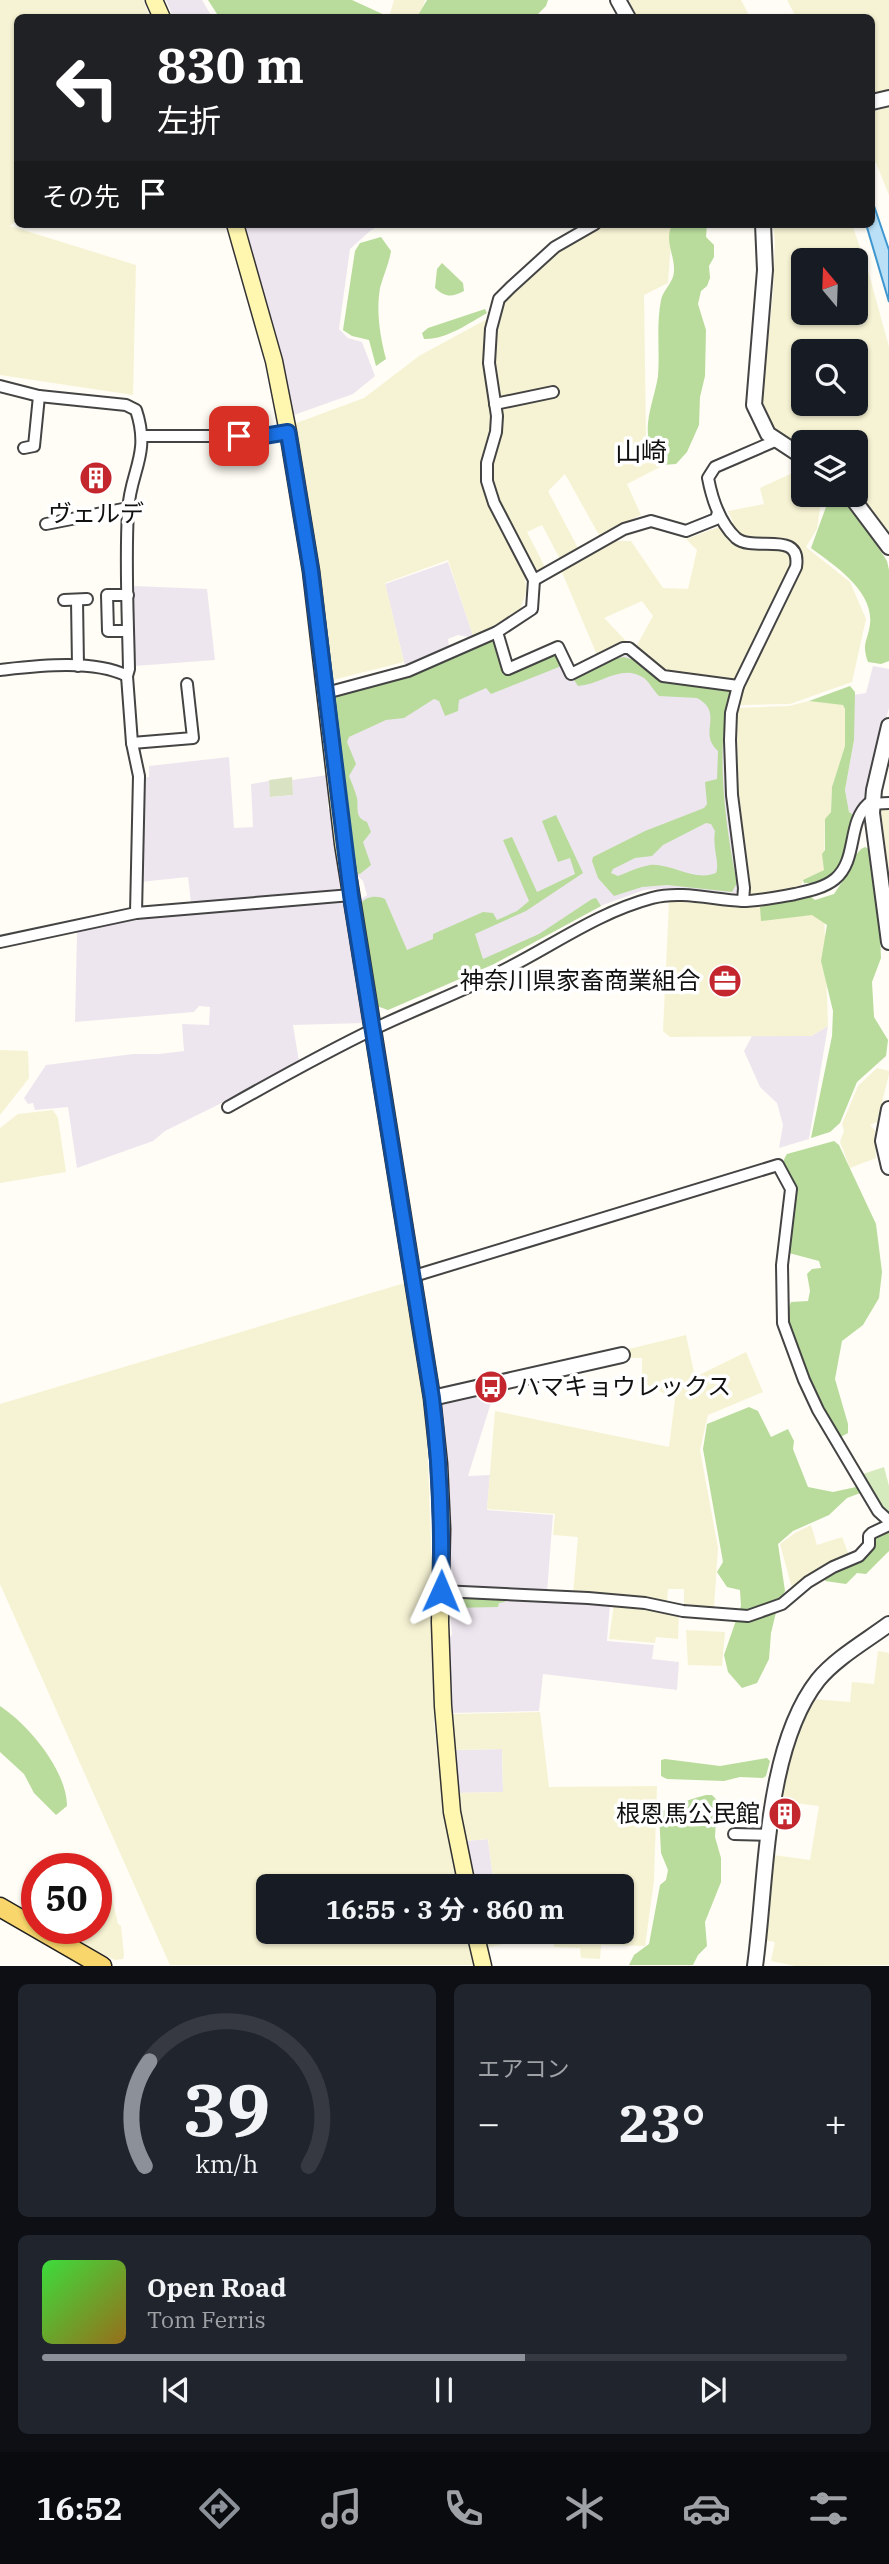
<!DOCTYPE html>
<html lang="ja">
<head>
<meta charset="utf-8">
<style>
	body { margin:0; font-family:"IBM Plex Serif","Noto Sans JP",serif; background:#20242c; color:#f1f3f6; height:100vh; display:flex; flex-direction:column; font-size:26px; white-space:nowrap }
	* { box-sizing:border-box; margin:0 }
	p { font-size:23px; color:#9ea1a6 }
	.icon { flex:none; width:38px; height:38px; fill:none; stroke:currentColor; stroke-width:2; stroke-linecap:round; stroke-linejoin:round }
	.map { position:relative; height:1966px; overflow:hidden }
	.panel { display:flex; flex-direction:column; gap:18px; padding:18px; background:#0d0f14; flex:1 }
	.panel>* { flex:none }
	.top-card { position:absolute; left:14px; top:14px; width:861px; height:214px; border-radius:10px; box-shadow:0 2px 5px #0004; background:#202124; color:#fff; overflow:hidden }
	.needle { width:46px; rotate:341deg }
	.fabs { position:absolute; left:791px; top:248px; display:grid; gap:14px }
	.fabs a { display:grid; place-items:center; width:77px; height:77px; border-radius:10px; background:#171b24; box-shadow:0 2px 5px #0004; font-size:35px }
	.speed { position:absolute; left:21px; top:1853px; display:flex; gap:14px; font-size:35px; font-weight:700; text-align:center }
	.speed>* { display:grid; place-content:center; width:91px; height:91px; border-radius:50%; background:#171b24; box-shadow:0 2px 5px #0004; line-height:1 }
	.speed .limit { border:10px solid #d22; background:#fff; color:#111 }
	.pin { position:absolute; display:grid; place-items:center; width:60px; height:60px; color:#fff; margin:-30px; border-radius:14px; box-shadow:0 4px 10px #0006 }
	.me { position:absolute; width:77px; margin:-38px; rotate:1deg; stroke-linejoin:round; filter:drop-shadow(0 0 5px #0008) }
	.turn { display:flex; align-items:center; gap:24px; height:147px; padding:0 28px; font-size:32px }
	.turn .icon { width:91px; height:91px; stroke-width:2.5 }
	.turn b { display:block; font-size:49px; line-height:60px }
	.then { display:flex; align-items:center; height:66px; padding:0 28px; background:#0003; gap:14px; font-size:26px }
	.big { font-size:52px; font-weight:700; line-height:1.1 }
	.panel .card { flex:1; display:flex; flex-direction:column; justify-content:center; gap:10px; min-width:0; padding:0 24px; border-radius:10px; background:#20242c }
	.panel .dial { align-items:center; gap:0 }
	.dial svg { height:182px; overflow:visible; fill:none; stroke:#363941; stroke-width:7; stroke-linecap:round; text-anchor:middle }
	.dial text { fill:#f1f3f6; stroke:none }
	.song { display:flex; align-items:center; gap:21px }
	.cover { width:84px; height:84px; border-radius:10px; background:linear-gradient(135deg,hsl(120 70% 55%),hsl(40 70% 35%)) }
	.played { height:7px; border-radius:4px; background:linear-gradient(90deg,#8c9099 60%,#363941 60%) }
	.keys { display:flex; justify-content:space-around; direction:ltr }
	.heat { display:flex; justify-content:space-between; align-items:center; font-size:38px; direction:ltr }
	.panel .tiles { flex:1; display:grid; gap:18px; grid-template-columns:1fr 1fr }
	.card:last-child { grid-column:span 2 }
	.trip { position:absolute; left:256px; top:1874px; width:378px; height:70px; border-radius:10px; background:#171b24; box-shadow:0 2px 5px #0004; font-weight:700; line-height:70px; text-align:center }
	.tab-bar { display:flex; height:112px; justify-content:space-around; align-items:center; background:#090b0e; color:#9ea1a6 }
	.tab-bar .icon { width:49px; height:49px }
	.tab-bar .on { color:#8c9099 }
	.tab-bar b { font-size:32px; color:#f1f3f6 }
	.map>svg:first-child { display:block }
</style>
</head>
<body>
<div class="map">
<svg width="889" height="1966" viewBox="0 0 889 1966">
	<rect width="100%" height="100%" fill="#fffdf5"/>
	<!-- industrial -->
	<g fill="#eee6ef">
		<path d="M166,0H202L212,17H173Z"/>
		<path d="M242,224H382L370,231L350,249L339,329L348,338L362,342L375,376L353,394L294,415L264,296Z"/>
		<path d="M448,562L474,638L458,635L448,639L449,646L446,650L405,666L385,584Z"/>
		<path d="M135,586L207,589L215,660L135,666L133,588Z"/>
		<path d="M490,637L505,672L554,652L567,677L624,652L728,686L734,692L740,888L736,893L666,888L644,890L603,905L494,964L388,1010L377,1006L360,900L367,895L363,881L355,873L335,697L410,677Z"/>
		<path d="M873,666L889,669V708L877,751L870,791L854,815L849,812L845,790L854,740L853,695L866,693Z"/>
		<path d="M229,757L234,828L253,827L251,784L269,781L271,797L293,795L292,780L328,775V809L332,812L343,885L339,889L191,903L188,877L140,882L141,778L149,777V766Z"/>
		<path d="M341,900L345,903L365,1023L293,1025L299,1061L272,1078L165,1131L153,1141L77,1168L68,1107L35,1110L33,1103L28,1104L24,1098L46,1065L133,1054H159L184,1051L182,1024L209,1025L210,1007L199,1006L194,1012L75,1022L77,932L81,929L138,916Z"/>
		<path d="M828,1026L809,1139L779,1148L783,1125L777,1103L760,1087L744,1051L752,1036H811Z"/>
		<path d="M496,1387L468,1476L490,1475L487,1510L553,1515L547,1593L446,1588L440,1401Z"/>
		<path d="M446,1595L610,1604L607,1641L654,1645L652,1659L679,1662L677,1690L543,1674L539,1711L449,1713L446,1639L452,1635L450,1611L445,1608Z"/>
		<path d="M502,1749L503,1792L456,1793L452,1750Z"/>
		<path d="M488,1839L494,1886H472L464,1841Z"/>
	</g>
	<!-- farmland -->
	<g fill="#f6f3d4" fill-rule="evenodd">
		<path d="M0,0H143L150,17L18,18V219L10,226L136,265L133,395L0,375Z"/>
		<path d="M394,0H425L420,17H401L390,14Z"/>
		<path d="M629,0H741L750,17H637Z"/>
		<path d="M787,0H889V90L872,95V18L796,17Z"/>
		<path d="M889,107V195L872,153V112Z"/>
		<path d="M605,224H676L671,242L668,283L644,295L646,439L660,467L627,484L641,515L599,535L565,474L548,491L578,548L560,559L542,525L527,532L545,567L525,576L526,592L519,613L473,636L448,560L385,583L404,662L329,681L291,425L364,398L419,356L487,319L558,251Z"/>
		<path d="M773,224H852L869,274L889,347V532L856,489V443H803V448L774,430L768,419L762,399L773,293L775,242ZM803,261H856V313H803ZM803,352H856V404H803Z"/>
		<path d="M797,471L803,474V495H822L817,529L806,547L850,582L866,619L852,682L790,704L739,705L744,680L667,674L636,647L653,616L642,601L604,618L626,641L597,655L561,570L610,541H631L663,588L688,589L697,550L686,539L733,522L728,511L764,504L760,488Z"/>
		<path d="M809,701L843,704L845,709V746L832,787L831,812L825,819L824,870L803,880L800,889L749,895L735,793L732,740L737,708L789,706Z"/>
		<path d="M881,807L889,808V882L880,812Z"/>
		<path d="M808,895L824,907L828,1026L811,1036L670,1037L663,1031L669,901L750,907L752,903Z"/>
		<path d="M0,1050L28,1051L29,1078L0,1115Z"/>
		<path d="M877,1068L889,1071V1074L877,1122L870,1125L875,1130L876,1158L850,1168L840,1142L844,1131L842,1124L858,1086Z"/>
		<path d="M53,1110L58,1118L66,1172L0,1183V1128L18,1114Z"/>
		<path d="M408,1282L426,1407L433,1602L434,1724L447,1832L458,1886H268V1932H468L475,1965H170L0,1584V1404Z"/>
		<path d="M686,1335L695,1377L746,1352L763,1392L708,1415L700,1450L718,1548L714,1607L684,1604V1589H668L667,1602L573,1594L578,1537L553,1535L555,1514L487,1509L495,1411L669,1447L675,1399L642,1382V1358H628L629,1349Z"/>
		<path d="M811,1525L817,1545L842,1537L850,1558L793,1592L780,1544L795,1533Z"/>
		<path d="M614,1604L647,1607L679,1613L678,1639L656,1637L655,1643L609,1639Z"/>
		<path d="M686,1630L725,1632L722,1666L688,1665Z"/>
		<path d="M878,1651L889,1653V1965L795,1966L771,1961L775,1942L764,1940L773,1855L810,1860L819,1806L779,1801L796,1729L813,1699L850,1702L852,1682L874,1684Z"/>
		<path d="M540,1712L549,1787L657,1786L654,1881L645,1946L601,1945L600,1959L581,1958L580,1948L554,1947L553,1936L505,1933L503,1944L484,1948L481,1932H621V1886H494L488,1839L464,1841L456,1793L503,1792L502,1749L452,1750L451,1714Z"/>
		<path d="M112,1898L118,1924L121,1926L124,1956L123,1959L115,1960L79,1943V1928H96V1923L101,1921L97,1902Z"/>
	</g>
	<!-- green -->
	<path fill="#d5ebbd" d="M884,1467L889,1486V1516L860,1475Z"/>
	<!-- forest -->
	<g fill="#b9dc9c" fill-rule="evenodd">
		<path d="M208,0H352L389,17H219Z"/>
		<path d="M427,0H548L546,6L535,17H417Z"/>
		<path d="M673,224H707L706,237L714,245V257L709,266L710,278L707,286L701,291L698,304L706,330L705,376L700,397L699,425L687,452L676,464L662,465C656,458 651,449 649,441C644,420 655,397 658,376C660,351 656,326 661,300C663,290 674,282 674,271C675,255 663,239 673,224Z"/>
		<path d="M381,237L391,251C389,264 383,276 380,288C376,312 380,336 386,359L376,366L369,340L352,336L343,330L355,251L360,243Z"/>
		<path d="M442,263L463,283L464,291C452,297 446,298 435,288L437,269Z"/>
		<path d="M485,309L487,313C469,323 446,340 424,339L422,333L428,328Z"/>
		<path d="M825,495H840L851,506L887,561L889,570V661L881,664L868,662C861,643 868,641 870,624C874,591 834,565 811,548L826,507Z"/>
		<path d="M490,637L495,640L505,672L554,652L561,663L559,667L491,694L486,688L459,700L458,711L445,716L439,701L434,699L404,718L386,720L349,737L347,742L356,764L349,776C352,783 355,791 357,798C359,809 354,817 367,822L371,832L363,842L371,865L360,874L355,873L335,697L410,677Z"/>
		<path d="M624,657L634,660L661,682L727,689L731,694C714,746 726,830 737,883L732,892L667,885L642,887L614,896L598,878L592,861L593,857L645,831L704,808L707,804L705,782L717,779L718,751C697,733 725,713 697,698L659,696C653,690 650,683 644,678C622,663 602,684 578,686L574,680C586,667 607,660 624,657ZM706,823L711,824L715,831C712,848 720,862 716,873C694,882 671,863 650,865C639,867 628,872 618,876L611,873L613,869L635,858L652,856L663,845Z"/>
		<path d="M850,686L855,692L854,740L845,790L849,812L854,815C850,835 848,872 826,880C820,883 811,883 804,883L803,880L824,870L822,854L825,850V819L831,812L832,787L845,746V709L843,705L809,701Z"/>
		<path d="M556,815L583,873L526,911L475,934L483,959L539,934L592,899L596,898L601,906L494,964L388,1010L377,1006L361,904C365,896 377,895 385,899L407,950L433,939V934L483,912L493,913L497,920L517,911L529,901L503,840L512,837L537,892L575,874L570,858L558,862L542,821Z"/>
		<path d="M865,847L869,849L878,880L881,958L872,982L874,1017L888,1040L886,1056L857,1082L840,1123L830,1132L811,1138L832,1036L833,1011L821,961L827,925L812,915L761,921L760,907L811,897L815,900L834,894L846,876L854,857L861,849Z"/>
		<path d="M834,1141L839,1145L876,1224L882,1272L879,1298L863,1325L842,1341L835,1379L848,1424V1433L839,1438L794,1361L784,1320L791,1302L808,1301L810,1291L807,1274L812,1269L821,1268L819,1261L789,1253L785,1246C787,1229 793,1208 791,1191C789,1177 778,1166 787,1154Z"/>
		<path d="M749,1407L758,1411L771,1437L788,1429L794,1441L793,1449L808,1487L833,1492L856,1487L863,1492L847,1498L829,1515L793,1531L778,1544L785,1591L778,1604L771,1633L769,1659L757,1683L742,1688L728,1672L724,1655L741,1606L740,1590L727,1587L717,1572L723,1562L703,1449L707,1424Z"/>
		<path d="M889,1531V1551L866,1574L857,1573L846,1584L825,1581L826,1577L873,1537Z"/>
		<path d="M445,1596L505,1599V1602L499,1603L498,1607L451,1608L450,1610L445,1608Z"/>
		<path d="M0,1706C29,1725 67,1771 67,1806L56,1815L34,1793L24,1774L0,1752Z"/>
		<path d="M767,1758L770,1761L766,1776L763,1778L740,1777L724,1781L667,1779L661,1776V1760L665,1759L720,1766Z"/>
		<path d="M706,1795H712L717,1800L715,1837L721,1858V1882L705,1922L707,1946L698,1955L693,1965H629L634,1955L649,1944L660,1885L666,1880L668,1870L661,1853L659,1813C664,1808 697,1797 706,1795Z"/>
	</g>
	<!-- cemetery -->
	<path fill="#d9e3c4" d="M292,777L293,795L270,797L269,780Z"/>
	<!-- water -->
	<path fill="#b9e0f7" stroke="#3f96cf" stroke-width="2" d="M872,200L889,250V302L866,224H872Z"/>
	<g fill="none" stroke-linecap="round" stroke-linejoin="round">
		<defs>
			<g id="minor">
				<path d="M0,386L39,396L126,405L136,410C151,455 130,471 128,511C125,563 128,616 129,669L127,676L132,743L139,776L136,913"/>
				<path d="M495,404L553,392"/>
				<path d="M142,436H264L288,432"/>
				<path d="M24,448L34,446L39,396"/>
				<path d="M46,524L128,508"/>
				<path d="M534,580L624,529L651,521L686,531L716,519L718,512"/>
				<path d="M128,595H107L108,631H128"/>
				<path d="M64,600L87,599"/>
				<path d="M77,600L78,666"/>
				<path d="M497,632L508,669L558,647L571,674L623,648H629L663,676L738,686"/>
				<path d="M0,670C37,666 93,659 127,676"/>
				<path d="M326,693L408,671L497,632L532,609L534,580L494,503L487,481V463L496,432L497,416L489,363L491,329L499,299L511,287L555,247L595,224"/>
				<path d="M132,743L193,738L187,684"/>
				<path d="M743,901L744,888L732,795L730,740L731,713L738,686L796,567C802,529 754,553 736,538C720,523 712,499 708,478L715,467L775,441"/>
				<path d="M0,942L136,913L351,895"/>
				<path d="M228,1107C276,1080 324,1053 374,1029C415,1009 459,993 500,972C551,947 596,913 652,898C681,890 714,900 742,901C760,901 778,897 795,894C808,891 824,888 835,879C858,860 847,823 868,804L889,803"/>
				<path d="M414,1276L778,1165L791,1189L782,1265L783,1323L804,1380L818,1410L878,1511L889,1521"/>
				<path d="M441,1591L588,1598L645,1603L683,1611L748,1616L782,1604L808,1582L833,1567L859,1556L869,1545V1536L872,1533L889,1525"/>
				<path d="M734,1834L770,1835"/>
			</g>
			<g id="tertiary">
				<path d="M618,0L628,18"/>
				<path d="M872,102L889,98"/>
				<path d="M763,224L765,270L754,405L768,434L803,457"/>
				<path d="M850,495L889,547"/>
				<path d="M889,726L874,790L872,813L889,942"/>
				<path d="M889,1109L883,1141L889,1167"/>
				<path d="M432,1398L622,1355"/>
				<path d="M755,1966C767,1880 764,1749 818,1680C836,1658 866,1641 889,1624"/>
			</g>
			<g id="secondary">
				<path d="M154,0L162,18"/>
				<path d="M235,224L274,361L288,432L311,571L343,844L432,1398L439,1464L442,1529L440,1622L443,1706L452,1812L467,1886"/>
				<path d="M475,1932L483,1966"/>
			</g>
			<path id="primary" d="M0,1907L102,1966"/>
		</defs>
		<!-- minor casing -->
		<use href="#minor" stroke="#444" stroke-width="14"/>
		<!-- tertiary casing -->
		<use href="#tertiary" stroke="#444" stroke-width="18"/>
		<!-- secondary casing -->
		<use href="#secondary" stroke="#333" stroke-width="19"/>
		<!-- primary casing -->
		<use href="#primary" stroke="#222" stroke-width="21"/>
		<!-- minor -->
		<use href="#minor" stroke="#fff" stroke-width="10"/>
		<!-- tertiary -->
		<use href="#tertiary" stroke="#fff" stroke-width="14"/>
		<!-- secondary -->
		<use href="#secondary" stroke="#fff6b0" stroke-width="16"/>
		<!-- primary -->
		<use href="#primary" stroke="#f9d66b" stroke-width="18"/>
	</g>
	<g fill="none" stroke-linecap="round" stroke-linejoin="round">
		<defs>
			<path id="route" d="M239,436H264L288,432L311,571L351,895L432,1398C440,1462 442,1526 441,1591"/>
		</defs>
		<!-- route casing -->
		<use href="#route" stroke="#114b97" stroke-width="18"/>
		<!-- route -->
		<use href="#route" stroke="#1a73e8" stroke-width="12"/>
	</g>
	<!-- icons -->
	<defs>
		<symbol id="building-disc" viewBox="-11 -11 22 22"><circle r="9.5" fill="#c4262e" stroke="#fff"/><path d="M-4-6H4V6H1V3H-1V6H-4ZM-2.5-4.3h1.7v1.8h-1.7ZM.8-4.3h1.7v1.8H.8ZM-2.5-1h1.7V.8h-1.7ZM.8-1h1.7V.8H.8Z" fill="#fff"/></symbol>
		<symbol id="office-disc" viewBox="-11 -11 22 22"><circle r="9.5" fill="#c4262e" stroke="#fff"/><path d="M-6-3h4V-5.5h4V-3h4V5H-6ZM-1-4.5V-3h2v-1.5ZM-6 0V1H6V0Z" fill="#fff"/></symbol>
		<symbol id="bus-disc" viewBox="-11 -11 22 22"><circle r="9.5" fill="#c4262e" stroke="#fff"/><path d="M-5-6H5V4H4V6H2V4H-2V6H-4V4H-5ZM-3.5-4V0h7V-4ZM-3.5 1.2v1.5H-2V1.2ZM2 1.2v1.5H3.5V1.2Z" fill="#fff"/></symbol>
	</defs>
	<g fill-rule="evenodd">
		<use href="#building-disc" x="77" y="459" width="38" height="38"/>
		<use href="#office-disc" x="706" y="962" width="38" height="38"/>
		<use href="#bus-disc" x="472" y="1368" width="38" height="38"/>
		<use href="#building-disc" x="766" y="1795" width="38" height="38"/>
	</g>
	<g text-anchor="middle" stroke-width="7" stroke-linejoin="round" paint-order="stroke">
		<!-- poi labels -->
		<g font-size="24" fill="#111" stroke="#fff" text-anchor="end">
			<text x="96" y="522" text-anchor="middle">ヴェルデ</text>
			<text x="700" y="989">神奈川県家畜商業組合</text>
			<text x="516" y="1395" text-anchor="start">ハマキョウレックス</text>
			<text x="760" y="1822">根恩馬公民館</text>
		</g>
		<!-- neighbourhood labels -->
		<g font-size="26" fill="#111" stroke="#fff">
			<text x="641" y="461">山崎</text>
		</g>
	</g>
</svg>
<div class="fabs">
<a><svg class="needle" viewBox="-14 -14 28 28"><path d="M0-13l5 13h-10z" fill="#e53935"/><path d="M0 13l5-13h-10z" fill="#9ea1a6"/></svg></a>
<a><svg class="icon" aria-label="search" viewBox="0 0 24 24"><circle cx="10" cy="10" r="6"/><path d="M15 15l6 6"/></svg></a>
<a><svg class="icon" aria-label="layers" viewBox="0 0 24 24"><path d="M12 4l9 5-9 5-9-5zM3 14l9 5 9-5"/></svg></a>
</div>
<div class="speed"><div class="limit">50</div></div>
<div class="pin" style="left:239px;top:436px;background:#d93025"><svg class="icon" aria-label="arrive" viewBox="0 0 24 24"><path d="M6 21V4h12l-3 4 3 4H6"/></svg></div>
<svg class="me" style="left:441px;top:1591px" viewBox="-20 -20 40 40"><path d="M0-17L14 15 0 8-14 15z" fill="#1a73e8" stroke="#fff" stroke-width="4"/></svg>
<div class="trip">16:55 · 3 分 · 860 m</div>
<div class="top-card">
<div class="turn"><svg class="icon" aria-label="left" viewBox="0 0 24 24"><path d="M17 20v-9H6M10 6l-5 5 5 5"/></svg><div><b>830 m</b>左折</div></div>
<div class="then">その先<svg class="icon" aria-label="arrive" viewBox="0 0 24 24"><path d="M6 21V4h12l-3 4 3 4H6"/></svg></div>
</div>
</div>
<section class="panel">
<div class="tiles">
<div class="card dial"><svg viewBox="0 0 100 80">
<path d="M14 69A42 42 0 1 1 86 69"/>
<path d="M14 69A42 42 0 0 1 16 23" stroke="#8c9099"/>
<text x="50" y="56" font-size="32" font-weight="700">39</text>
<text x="50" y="72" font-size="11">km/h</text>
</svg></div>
<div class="card"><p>エアコン</p>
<div class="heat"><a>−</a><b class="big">23°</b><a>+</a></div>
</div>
<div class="card">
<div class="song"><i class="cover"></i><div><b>Open Road</b><p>Tom Ferris</p></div></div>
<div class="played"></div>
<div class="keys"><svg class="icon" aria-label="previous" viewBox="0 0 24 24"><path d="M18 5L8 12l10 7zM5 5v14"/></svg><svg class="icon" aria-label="pause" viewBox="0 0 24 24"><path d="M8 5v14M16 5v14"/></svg><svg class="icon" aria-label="next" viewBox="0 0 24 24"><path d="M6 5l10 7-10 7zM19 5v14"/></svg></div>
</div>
</div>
</section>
<nav class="tab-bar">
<b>16:52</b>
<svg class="icon on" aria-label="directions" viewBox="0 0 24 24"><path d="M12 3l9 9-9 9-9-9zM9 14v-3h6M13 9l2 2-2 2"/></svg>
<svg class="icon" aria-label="music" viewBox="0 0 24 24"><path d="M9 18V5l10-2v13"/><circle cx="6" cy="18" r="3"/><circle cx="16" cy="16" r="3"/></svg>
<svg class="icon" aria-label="phone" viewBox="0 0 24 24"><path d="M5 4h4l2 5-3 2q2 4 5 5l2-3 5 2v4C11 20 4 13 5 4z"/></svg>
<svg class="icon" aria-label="climate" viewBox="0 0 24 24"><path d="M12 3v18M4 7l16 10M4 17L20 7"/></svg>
<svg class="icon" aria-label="car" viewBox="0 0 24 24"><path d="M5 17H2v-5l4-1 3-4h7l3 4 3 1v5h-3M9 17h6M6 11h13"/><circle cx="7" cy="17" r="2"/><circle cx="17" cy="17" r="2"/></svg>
<svg class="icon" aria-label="filters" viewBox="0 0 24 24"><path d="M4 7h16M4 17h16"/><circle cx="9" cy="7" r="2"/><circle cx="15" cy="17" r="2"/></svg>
</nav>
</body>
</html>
